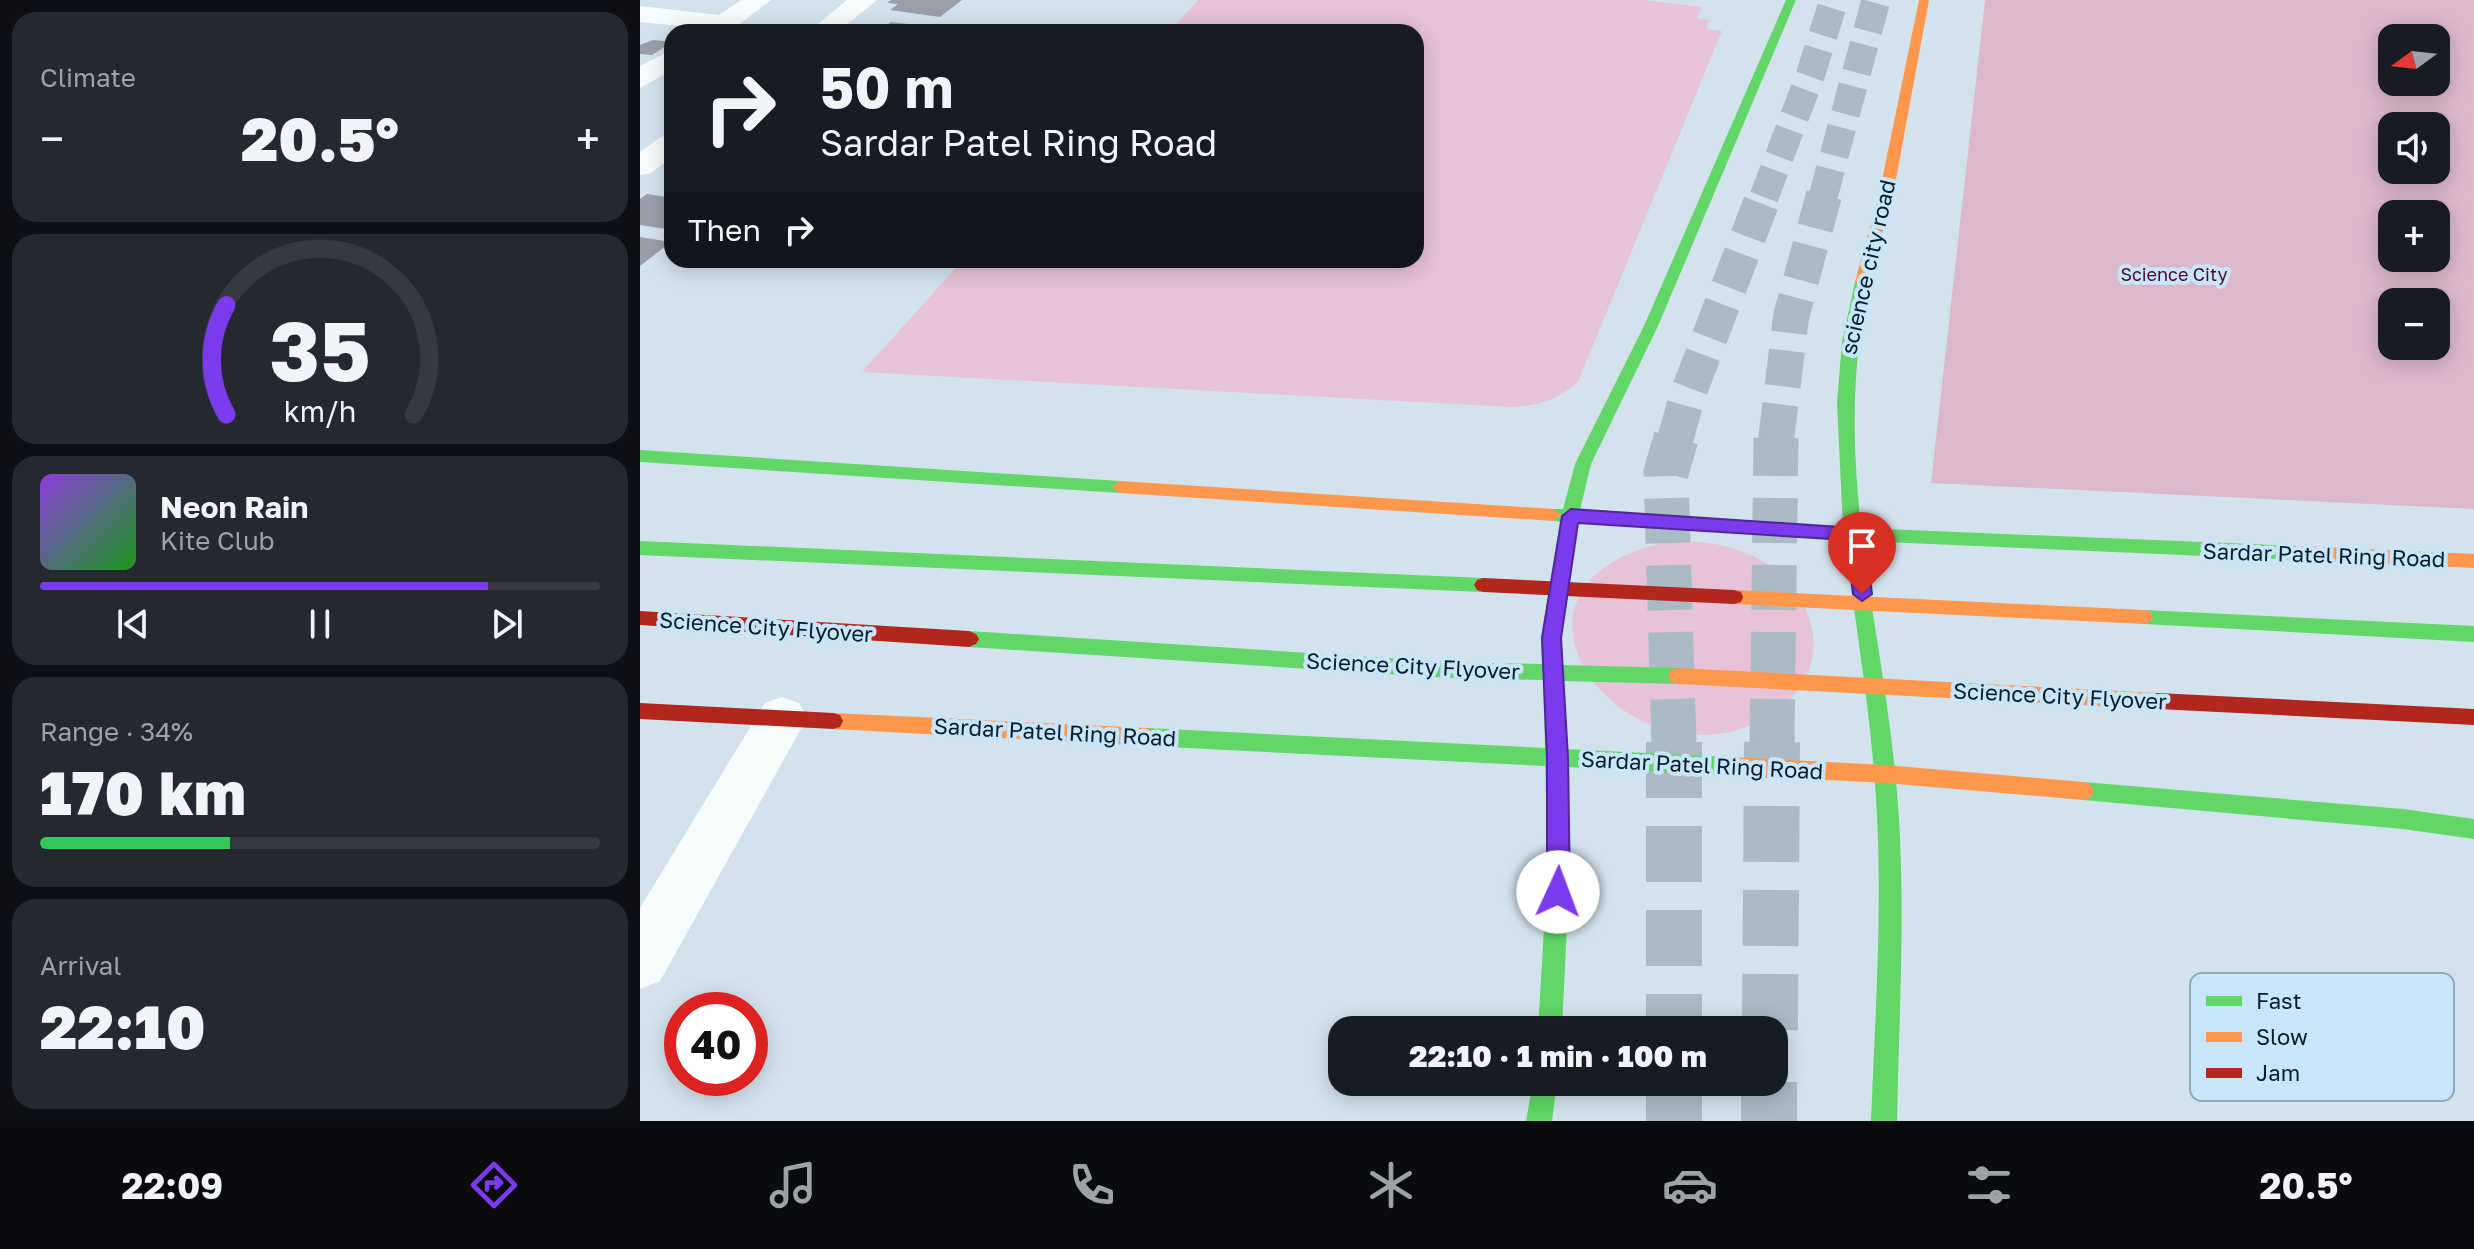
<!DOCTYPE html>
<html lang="en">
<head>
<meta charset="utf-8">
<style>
	body { margin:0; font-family:"Golos Text",sans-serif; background:#242831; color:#f1f3f6; height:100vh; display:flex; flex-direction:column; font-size:30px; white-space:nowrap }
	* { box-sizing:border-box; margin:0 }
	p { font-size:26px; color:#9ea1a6 }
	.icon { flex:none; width:44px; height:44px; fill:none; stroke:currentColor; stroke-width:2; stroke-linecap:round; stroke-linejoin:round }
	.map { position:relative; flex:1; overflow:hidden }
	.sheet { display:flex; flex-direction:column; gap:12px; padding:12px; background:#0d0f14; width:640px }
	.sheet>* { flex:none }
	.hud { position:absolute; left:24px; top:24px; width:760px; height:244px; border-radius:24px; box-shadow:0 4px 20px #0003; background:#171b24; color:#f1f3f6; overflow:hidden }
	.needle { width:52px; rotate:255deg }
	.fabs { position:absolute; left:1738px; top:24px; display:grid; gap:16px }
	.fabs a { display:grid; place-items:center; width:72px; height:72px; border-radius:16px; background:#171b24; box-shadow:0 4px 20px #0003; font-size:40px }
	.speed { position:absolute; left:24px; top:992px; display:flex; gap:16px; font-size:40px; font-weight:700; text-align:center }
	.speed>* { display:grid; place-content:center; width:104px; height:104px; border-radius:50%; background:#171b24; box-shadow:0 4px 20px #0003; line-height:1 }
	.speed .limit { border:12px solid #d22; background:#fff; color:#111 }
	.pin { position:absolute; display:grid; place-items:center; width:68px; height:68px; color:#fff; margin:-82px -34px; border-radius:50% 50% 50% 0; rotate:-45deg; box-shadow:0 0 8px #0007 }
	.pin .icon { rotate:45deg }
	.me { position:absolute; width:88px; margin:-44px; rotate:2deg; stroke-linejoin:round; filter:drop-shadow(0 0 6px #0008) }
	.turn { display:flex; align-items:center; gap:28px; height:168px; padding:0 24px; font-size:36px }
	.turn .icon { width:104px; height:104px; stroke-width:2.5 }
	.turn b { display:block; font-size:56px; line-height:68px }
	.then { display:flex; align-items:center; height:76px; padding:0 24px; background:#0003; gap:16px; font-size:30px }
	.big { font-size:60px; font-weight:800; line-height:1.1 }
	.sheet .widget { flex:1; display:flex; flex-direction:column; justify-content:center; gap:12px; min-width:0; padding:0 28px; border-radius:24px; background:#242831 }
	.sheet .dial { align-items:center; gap:0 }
	.dial svg { height:208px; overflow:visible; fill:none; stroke:#363941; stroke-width:7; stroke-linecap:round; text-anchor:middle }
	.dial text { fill:#f1f3f6; stroke:none }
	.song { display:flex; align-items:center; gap:24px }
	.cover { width:96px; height:96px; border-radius:12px; background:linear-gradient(135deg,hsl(270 70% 55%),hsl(120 70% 35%)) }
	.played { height:8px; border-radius:4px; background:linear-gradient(90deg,#7c3aed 80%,#363941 80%) }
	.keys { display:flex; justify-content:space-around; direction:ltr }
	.heat { display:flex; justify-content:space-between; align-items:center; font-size:44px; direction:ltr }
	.charge { height:12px; border-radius:6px; background:linear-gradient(90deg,#34c759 34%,#363941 0) }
	.trip { position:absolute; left:688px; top:1016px; width:460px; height:80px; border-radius:24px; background:#171b24; box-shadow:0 4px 20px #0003; font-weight:800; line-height:80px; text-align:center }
	.dock { display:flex; height:128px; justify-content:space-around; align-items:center; background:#090b0e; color:#9ea1a6 }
	.dock .icon { width:56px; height:56px }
	.dock .on { color:#7c3aed }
	.dock b { font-size:36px; color:#f1f3f6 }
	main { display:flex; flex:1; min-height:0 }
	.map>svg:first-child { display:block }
</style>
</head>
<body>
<main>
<section class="sheet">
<div class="widget"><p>Climate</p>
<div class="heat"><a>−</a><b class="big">20.5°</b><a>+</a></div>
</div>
<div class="widget dial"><svg viewBox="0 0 100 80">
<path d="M14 69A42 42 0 1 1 86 69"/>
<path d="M14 69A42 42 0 0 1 14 27" stroke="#7c3aed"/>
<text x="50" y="56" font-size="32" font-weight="700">35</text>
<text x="50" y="72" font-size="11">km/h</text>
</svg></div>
<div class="widget">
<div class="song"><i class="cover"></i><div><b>Neon Rain</b><p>Kite Club</p></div></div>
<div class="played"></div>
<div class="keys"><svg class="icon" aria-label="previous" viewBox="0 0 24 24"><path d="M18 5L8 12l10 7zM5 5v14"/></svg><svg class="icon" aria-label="pause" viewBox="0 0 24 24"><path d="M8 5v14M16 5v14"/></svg><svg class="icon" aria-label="next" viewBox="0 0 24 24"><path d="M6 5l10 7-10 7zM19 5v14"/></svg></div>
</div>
<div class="widget"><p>Range · 34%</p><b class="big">170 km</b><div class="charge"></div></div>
<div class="widget"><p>Arrival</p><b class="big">22:10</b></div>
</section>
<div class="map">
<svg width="1834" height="1121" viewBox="0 0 1834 1121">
	<rect width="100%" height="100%" fill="#d3e3ee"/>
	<!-- green -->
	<g fill="#e6c3d6">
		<path d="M558,0H1005L1062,7L1057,18L1069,20L1066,29L1082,31L938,382C916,401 898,406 870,407L222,372L323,260H776V32H529Z"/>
		<path d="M1036,540C1063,542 1089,544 1113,556C1180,590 1199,672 1130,715C990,802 818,580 1036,540Z"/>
	</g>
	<!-- forest -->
	<path fill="#dcb8cb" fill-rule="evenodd" d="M1345,0H1834V509L1291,483ZM1752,38H1796V82H1752ZM1752,126H1796V170H1752ZM1752,214H1796V258H1752ZM1752,302H1796V346H1752Z"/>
	<!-- building -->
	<g fill="#9a9fab">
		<path d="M251,0H322L300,17L250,10L258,4L247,3Z"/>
		<path d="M251,22L293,27L287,32H221L227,28L241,29Z"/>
		<path d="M13,40L32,42L12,55L0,54V45Z"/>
		<path d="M7,194L32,198V230L0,225V199Z"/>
		<path d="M0,237L31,242L0,266Z"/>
	</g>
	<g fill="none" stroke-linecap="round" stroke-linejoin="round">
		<!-- secondary-tunnel-far3 -->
		<g stroke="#abbbc6" stroke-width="29" stroke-dasharray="29 14" stroke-linecap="butt">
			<path d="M1124,197L1170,76L1194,0"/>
			<path d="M1183,197L1236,0"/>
		</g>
		<!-- secondary-tunnel-far2 -->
		<g stroke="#abbbc6" stroke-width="36" stroke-dasharray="36 18" stroke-linecap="butt">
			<path d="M1035,440L1048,394L1124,195"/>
			<path d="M1136,440L1151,317L1184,195"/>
		</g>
		<!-- secondary-tunnel-far1 -->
		<g stroke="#abbbc6" stroke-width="45" stroke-dasharray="45 22" stroke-linecap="butt">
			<path d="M1034,744L1026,473L1036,438"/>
			<path d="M1132,744L1136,438"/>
		</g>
		<!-- secondary-tunnel -->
		<g stroke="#abbbc6" stroke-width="56" stroke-dasharray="56 28" stroke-linecap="butt">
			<path d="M1034,742V1030"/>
			<path d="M1130,1030L1132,742"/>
			<path d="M1034,1082V1121"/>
			<path d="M1129,1082V1121"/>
		</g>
		<!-- street -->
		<g fill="#f8fbfc" fill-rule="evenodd">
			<path d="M101,0H131L89,32H58L60,28L0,22V6L79,15Z"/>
			<path d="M207,0H237L198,32H168Z"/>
			<path d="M32,50V70L0,88V66Z"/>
			<path d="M32,134V157L11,173L0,175V152L21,137Z"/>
			<path d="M142,697L159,703L167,718L20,981L0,989V908L125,703Z"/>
		</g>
		<!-- fast -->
		<g fill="#63d668" fill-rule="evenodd">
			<path d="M1146,0H1156L1018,326L951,464L940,510L1203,527L1197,403L1202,342L1215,282L1222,278L1229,282C1211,371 1212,438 1221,528L1658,546L1667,553L1658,560L1222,541C1235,633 1253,725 1259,818C1265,919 1259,1020 1257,1121H1231C1235,1020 1242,918 1237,817C1233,724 1216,632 1205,540L937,523L921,638L922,665L1038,668L1045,670L1048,676L1045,682L1038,684L922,681L925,749L1089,757L1096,760L1099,766L1096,772L1089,775L926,767L930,860L922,1030H898L908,860L905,766L507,746L500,743L497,737L500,731L507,728L905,748L903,680L809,678L329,647L322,644L319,639L322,634L329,631L809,662L902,664L901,638L920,522L907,519L904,515L913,509H923L935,464L1004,326Z"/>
			<path d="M0,450L480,481L489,487L480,493L0,462Z"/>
			<path d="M0,541L843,578L849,580L852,585L849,590L843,592L0,555Z"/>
			<path d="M1504,610L1834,626V642L1504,624L1497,622L1495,617L1497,612Z"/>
			<path d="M1443,782L1763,809L1834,819V839L1763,829L1443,800L1436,798L1432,791L1436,784Z"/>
			<path d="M893,1082H917L912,1121H886Z"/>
		</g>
		<!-- slow -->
		<g fill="#ff974d" fill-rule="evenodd">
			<path d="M1279,0H1289L1254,190L1229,282L1222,286L1215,282L1240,190Z"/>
			<path d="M480,481L913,509L922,515L913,521L480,493L471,487Z"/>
			<path d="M1658,546L1834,554V568L1658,560L1649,553Z"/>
			<path d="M1094,590L1504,610L1511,612L1513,617L1511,622L1504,624L1094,604L1087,602L1085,597L1087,592Z"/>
			<path d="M1038,668L1518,693L1525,695L1528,701L1525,707L1518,709L1038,684L1031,682L1028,676L1031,670Z"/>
			<path d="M193,713L507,728L514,731L517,737L514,743L507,746L193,729L186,727L183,721L186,715Z"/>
			<path d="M1089,757L1245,765L1443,782L1450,784L1454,791L1450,798L1443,800L1245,783L1089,775L1082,772L1079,766L1082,760Z"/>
		</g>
		<!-- jam -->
		<g fill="#b3261e" fill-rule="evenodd">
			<path d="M843,578L1094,590L1101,592L1103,597L1101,602L1094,604L843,592L837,590L834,585L837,580Z"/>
			<path d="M0,611L329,631L336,634L339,639L336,644L329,647L0,625Z"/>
			<path d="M1518,693L1834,709V725L1518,709L1511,707L1508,701L1511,695Z"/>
			<path d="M0,703L193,713L200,715L203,721L200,727L193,729L0,719Z"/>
		</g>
	</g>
	<!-- route -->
	<path fill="#7c3aed" stroke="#51269a" stroke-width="2" d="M931,509L1215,528L1224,534L1232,594L1222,601L1213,594L1207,540L938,523L921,638L928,758L930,892L926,899L918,902L910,899L907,892V758L902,638L922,516Z"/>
	<g text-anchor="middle" stroke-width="8" stroke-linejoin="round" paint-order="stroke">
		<!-- far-park labels -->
		<g font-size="18" fill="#4e0729" stroke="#c8e5f9">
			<text x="1534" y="281">Science City</text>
		</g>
		<!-- street labels -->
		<g font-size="22" fill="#091d28" stroke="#c8e5f9">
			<text transform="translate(1228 267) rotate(-77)" y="8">science city road</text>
			<text transform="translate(1684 555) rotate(2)" y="8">Sardar Patel Ring Road</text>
			<text transform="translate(126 627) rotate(4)" y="8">Science City Flyover</text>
			<text transform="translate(773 666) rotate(3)" y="8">Science City Flyover</text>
			<text transform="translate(1420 696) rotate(3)" y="8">Science City Flyover</text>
			<text transform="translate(415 732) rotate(3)" y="8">Sardar Patel Ring Road</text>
			<text transform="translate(1062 765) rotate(3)" y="8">Sardar Patel Ring Road</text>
		</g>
	</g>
	<!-- legend -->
	<rect x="1550" y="973" width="264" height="128" rx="12" fill="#c8e5f9" stroke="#8fa9ba" stroke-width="2"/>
	<rect x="1566" y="996" width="36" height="10" fill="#63d668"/>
	<rect x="1566" y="1032" width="36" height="10" fill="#ff974d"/>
	<rect x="1566" y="1068" width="36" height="10" fill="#b3261e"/>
	<g font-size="22" fill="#091d28">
		<text x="1616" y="1009">Fast</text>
		<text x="1616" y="1045">Slow</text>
		<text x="1616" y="1081">Jam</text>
	</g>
</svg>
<div class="fabs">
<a><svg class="needle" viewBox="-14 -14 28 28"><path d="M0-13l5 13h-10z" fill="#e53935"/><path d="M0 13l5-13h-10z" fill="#9ea1a6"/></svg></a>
<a><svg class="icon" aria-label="sound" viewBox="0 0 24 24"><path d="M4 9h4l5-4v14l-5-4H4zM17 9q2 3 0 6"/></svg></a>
<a>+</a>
<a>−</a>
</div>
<div class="speed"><div class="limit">40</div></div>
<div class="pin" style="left:1222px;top:594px;background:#d93025"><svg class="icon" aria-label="arrive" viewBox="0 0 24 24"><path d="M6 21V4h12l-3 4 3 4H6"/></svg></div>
<svg class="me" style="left:918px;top:892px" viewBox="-20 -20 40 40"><circle r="19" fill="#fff"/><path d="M0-13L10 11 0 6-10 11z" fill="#7c3aed"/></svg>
<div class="trip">22:10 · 1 min · 100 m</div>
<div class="hud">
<div class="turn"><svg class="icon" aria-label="right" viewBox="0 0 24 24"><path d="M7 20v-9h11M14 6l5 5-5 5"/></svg><div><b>50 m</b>Sardar Patel Ring Road</div></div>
<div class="then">Then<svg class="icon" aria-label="right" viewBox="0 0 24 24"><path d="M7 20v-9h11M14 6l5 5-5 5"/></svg></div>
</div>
</div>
</main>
<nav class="dock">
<b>22:09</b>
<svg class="icon on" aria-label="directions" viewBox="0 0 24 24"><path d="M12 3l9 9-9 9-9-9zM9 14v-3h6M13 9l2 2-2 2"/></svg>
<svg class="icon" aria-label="music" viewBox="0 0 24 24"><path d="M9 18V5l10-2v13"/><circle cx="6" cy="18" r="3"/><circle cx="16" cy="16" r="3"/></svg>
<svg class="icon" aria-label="phone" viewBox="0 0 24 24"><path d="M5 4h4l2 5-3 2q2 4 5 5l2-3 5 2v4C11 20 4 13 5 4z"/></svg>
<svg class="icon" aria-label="climate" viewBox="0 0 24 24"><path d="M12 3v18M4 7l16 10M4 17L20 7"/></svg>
<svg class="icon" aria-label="car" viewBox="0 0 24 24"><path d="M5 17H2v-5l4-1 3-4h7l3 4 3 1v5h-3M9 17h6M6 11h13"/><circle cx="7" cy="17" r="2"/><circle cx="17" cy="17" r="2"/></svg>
<svg class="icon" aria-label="filters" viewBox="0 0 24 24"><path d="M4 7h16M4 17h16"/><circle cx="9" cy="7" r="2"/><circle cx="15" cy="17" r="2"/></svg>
<b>20.5°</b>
</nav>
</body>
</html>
